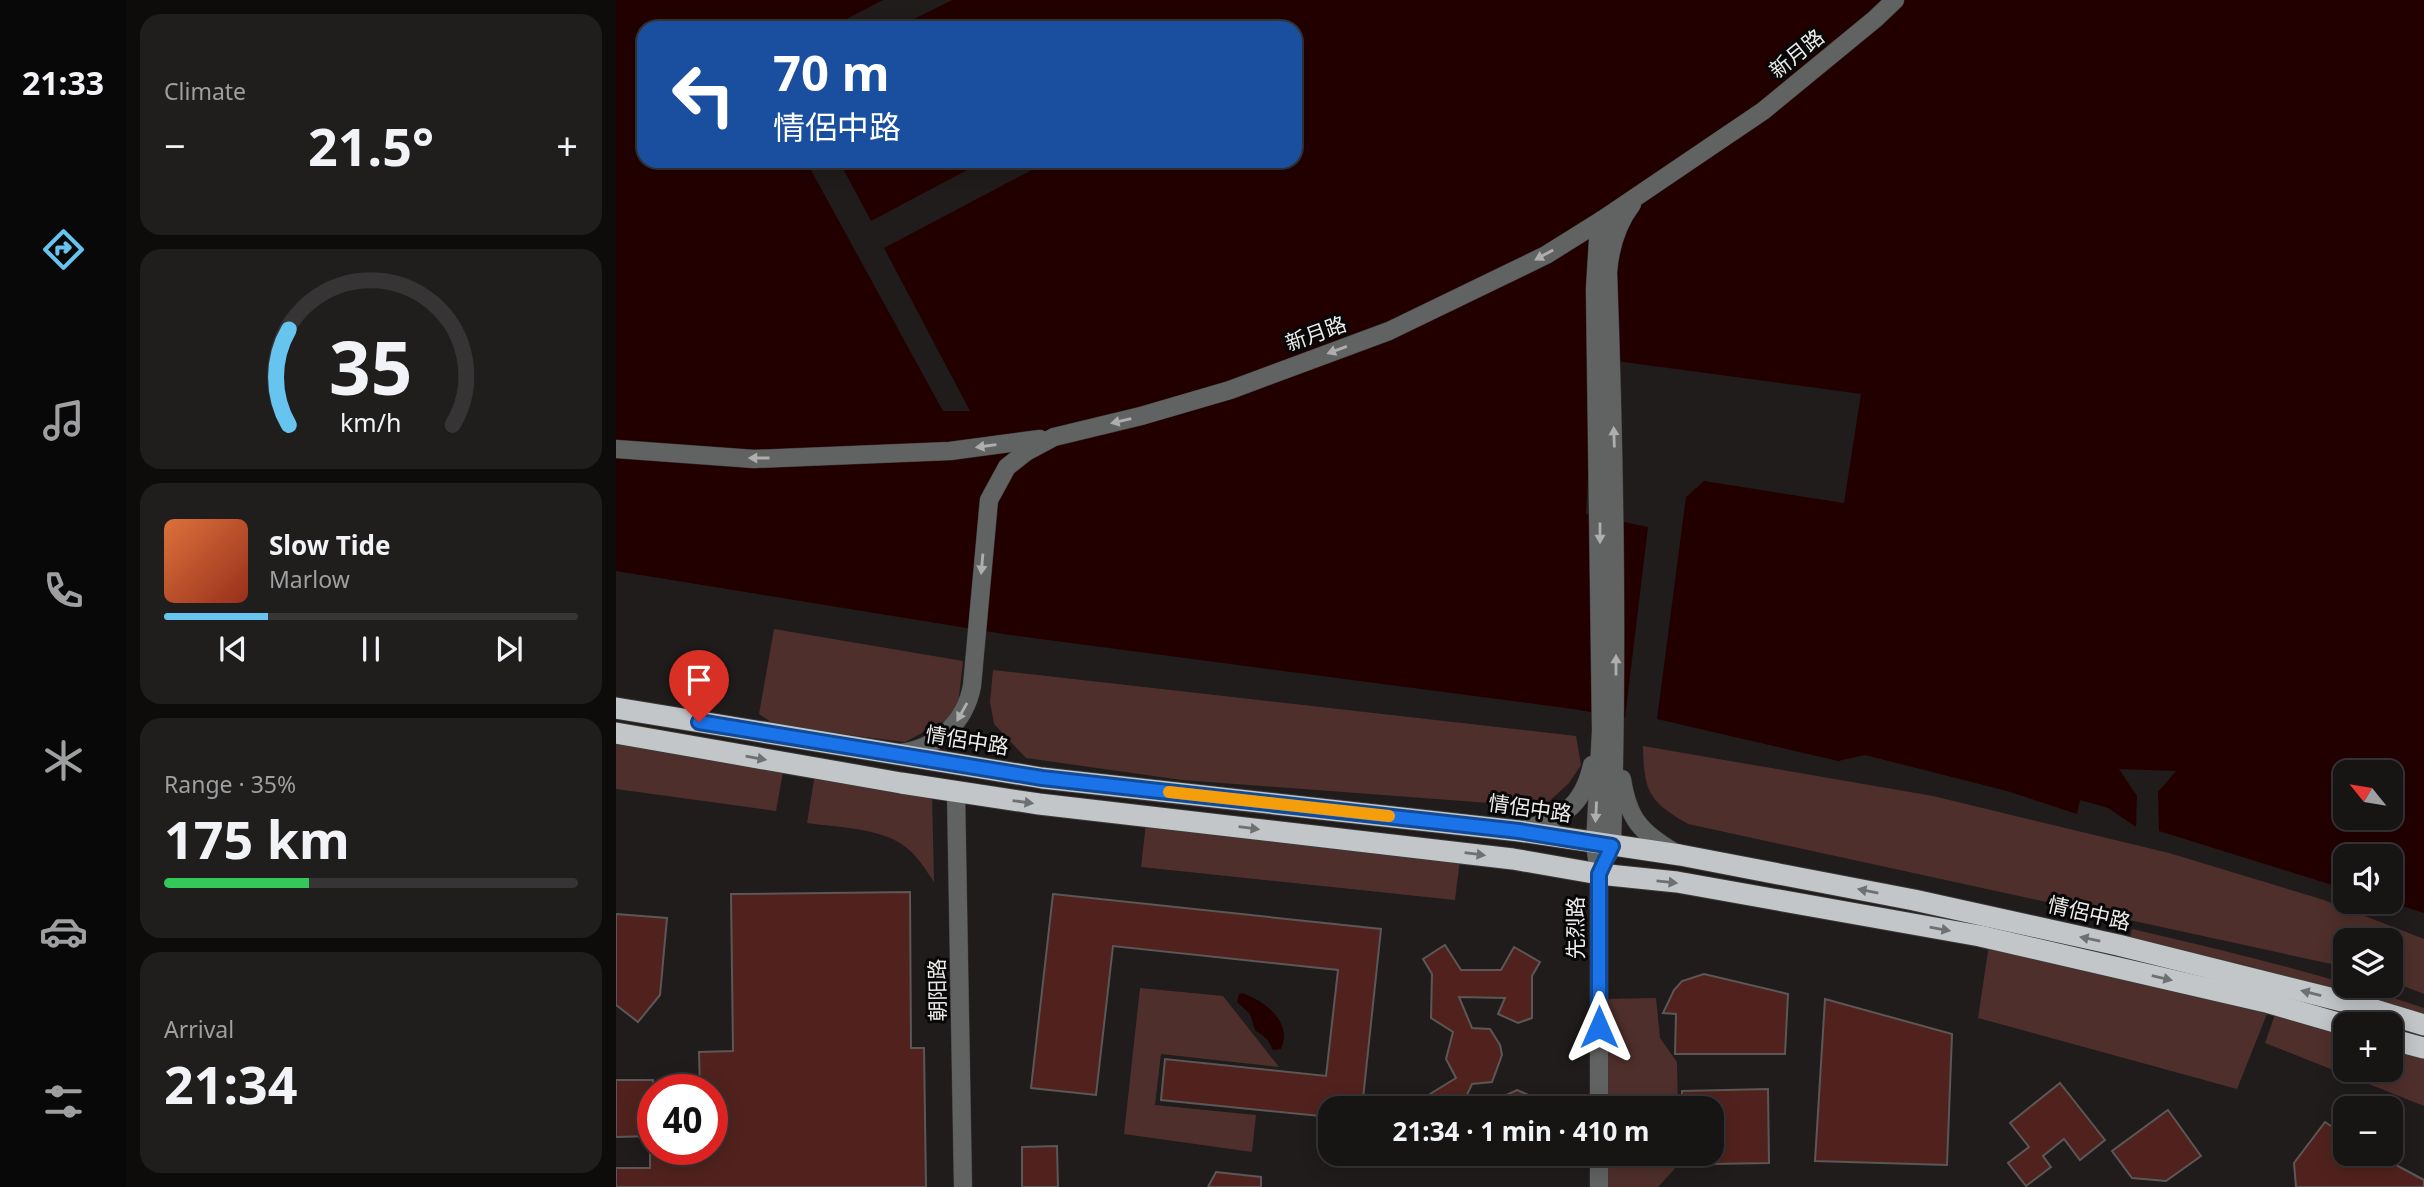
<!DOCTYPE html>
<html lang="en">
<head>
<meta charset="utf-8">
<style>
	body { margin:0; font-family:"Noto Sans","Noto Sans SC",sans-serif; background:#201e1d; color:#f1f3f6; height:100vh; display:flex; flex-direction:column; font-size:26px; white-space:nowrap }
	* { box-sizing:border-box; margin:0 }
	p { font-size:23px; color:#9e9fa0 }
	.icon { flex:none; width:38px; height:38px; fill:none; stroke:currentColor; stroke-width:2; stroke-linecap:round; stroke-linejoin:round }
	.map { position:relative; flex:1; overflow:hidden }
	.details { display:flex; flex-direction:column; gap:14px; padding:14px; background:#0d0c0b; width:490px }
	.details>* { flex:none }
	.top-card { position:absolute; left:21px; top:21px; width:665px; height:147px; border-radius:21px; box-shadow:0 4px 18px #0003,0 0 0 2px #363434; background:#1a4fa0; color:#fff; overflow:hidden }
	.needle { width:46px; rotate:300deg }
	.controls { position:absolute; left:1717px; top:760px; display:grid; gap:14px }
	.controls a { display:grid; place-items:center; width:70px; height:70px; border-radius:14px; background:#171514; box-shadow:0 4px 18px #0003,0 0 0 2px #363434; font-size:35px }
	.speed { position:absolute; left:21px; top:1074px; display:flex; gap:14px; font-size:35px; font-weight:700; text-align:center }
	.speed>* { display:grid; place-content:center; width:91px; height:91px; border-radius:50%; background:#171514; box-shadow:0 4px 18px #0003,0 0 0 2px #363434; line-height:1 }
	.speed .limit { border:10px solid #d22; background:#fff; color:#111 }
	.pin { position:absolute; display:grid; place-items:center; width:60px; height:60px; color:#fff; margin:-72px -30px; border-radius:50% 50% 50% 0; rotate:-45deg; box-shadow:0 0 7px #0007 }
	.pin .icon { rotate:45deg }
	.me { position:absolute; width:77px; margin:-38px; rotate:0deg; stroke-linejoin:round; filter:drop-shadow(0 0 5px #0008) }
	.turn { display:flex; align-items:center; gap:24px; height:147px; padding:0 21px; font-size:32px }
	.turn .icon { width:91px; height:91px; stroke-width:2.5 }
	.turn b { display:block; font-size:49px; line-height:60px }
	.big { font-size:52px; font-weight:700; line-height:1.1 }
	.details .widget { flex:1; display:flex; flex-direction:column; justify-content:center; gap:10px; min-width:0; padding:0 24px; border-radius:21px; background:#201e1d }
	.details .dial { align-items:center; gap:0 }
	.dial svg { height:182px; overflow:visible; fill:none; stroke:#363434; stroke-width:7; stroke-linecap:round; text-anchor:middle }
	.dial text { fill:#f1f3f6; stroke:none }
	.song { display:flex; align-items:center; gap:21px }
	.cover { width:84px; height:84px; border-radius:10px; background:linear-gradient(135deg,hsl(20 70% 55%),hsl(10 70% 35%)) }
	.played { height:7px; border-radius:4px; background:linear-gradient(90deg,#66c4ef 25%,#363434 25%) }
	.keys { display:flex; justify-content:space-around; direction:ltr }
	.heat { display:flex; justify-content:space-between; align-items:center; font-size:38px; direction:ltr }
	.charge { height:10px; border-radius:5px; background:linear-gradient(90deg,#34c759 35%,#363434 0) }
	.trip { position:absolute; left:702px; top:1096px; width:406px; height:70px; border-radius:21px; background:#171514; box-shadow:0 4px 18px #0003,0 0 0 2px #363434; font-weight:700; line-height:70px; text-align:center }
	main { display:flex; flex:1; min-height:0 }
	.tabs { display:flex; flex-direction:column; width:126px; justify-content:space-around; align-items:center; background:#090808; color:#9e9fa0 }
	.tabs .icon { width:49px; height:49px }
	.tabs .current { color:#66c4ef }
	.tabs b { font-size:32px; color:#f1f3f6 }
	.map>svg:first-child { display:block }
</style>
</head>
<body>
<main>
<nav class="tabs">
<b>21:33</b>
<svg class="icon current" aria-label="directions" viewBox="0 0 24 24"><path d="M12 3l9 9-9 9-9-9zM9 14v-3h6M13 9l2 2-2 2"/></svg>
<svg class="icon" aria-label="music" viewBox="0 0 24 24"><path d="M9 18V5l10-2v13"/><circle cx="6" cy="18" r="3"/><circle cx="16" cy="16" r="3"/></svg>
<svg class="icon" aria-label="phone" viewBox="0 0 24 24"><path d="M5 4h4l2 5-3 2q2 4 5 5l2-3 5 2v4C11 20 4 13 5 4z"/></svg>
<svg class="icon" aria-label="climate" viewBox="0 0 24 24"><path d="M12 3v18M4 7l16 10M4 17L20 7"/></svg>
<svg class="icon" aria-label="car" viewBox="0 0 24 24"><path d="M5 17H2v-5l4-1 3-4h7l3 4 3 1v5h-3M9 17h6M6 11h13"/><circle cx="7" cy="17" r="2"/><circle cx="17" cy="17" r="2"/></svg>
<svg class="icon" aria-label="filters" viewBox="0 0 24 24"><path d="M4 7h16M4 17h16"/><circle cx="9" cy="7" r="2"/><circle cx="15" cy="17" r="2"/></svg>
</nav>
<section class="details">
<div class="widget"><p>Climate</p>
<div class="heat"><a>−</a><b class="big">21.5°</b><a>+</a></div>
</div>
<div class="widget dial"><svg viewBox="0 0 100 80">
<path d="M14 69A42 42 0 1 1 86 69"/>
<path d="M14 69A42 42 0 0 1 14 27" stroke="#66c4ef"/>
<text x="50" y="56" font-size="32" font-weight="700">35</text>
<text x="50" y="72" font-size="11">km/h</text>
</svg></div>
<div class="widget">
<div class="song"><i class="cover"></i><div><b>Slow Tide</b><p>Marlow</p></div></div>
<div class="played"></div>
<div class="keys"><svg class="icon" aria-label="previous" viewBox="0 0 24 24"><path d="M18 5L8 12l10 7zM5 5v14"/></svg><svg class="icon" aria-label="pause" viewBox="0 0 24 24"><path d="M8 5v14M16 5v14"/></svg><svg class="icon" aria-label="next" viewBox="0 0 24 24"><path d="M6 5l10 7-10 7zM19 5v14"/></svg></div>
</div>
<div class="widget"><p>Range · 35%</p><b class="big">175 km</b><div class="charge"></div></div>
<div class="widget"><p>Arrival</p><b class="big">21:34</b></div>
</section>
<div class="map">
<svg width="1808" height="1187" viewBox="0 0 1808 1187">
	<rect width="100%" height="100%" fill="#1f1c1b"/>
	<!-- green -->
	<g fill="#4f2f2b">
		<path d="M158,629L347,661L341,714L289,742L161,726L143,714Z"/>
		<path d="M377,670L960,736L965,765L953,783L927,807L566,780L410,758L378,724L374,702Z"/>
		<path d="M0,741L167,772L160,811L0,789Z"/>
		<path d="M1027,746L1317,796L1553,853L1708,900L1808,939V994L1775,981L1774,940H1729V967L1072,824C1032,801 1028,791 1027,746Z"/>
		<path d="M199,774L316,793L318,882C310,870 302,857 291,848C265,827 223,828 191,823Z"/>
		<path d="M530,823L844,859L839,900L525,867Z"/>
		<path d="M1516,929C1616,952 1713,976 1808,1008V1016L1641,968L1514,937Z"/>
		<path d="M1373,945L1651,1014L1621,1089L1362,1018Z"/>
		<path d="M524,988L607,996L663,1067L545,1054L539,1105L640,1115L636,1152L508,1134Z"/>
		<path d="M1040,998L1044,1038L1061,1062L1062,1108H987V999Z"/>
		<path d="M1661,1009L1729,1029V1069H1774L1775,1042L1808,1052V1106L1649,1043Z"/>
		<path d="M987,1153H1063L1064,1163L1042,1187H987Z"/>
	</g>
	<!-- water -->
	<g fill="#200" fill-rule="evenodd">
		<path d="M0,0H1808V913L1770,901H1774V856H1729V889L1543,831L1542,792L1560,771L1503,769L1521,796L1520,827L1492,808L1464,800L1461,814L1391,791L1249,755L1222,761L1041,719L1070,497L1088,481L1228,503L1245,394L978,358L970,514L1032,527L1009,718L957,709L394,635L0,571ZM28,28H679V161H28ZM1729,772H1774V817H1729Z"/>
		<path d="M626,993C649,1001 677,1022 665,1049L657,1050L651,1039L639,1030L634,1014L621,1002L623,994Z"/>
	</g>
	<!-- pier -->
	<g fill="#1f1c1b">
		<path d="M267,0H336L280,28H213Z"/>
		<path d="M190,161H223L255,221L368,161H433L268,248L354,411H327Z"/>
	</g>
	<!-- building -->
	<g fill="#51221d" stroke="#5b5756" stroke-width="2">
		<path d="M294,892L295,1048H308L310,1187H0V1168H34V1150H96V1090H84L83,1052L117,1051L115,894Z"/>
		<path d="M437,894L765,929L746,1108H714V1117L545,1100L549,1059L710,1076L722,970L497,946L480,1095L415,1088Z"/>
		<path d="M0,914L51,918L44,995L22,1022L0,1005Z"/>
		<path d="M829,945L845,970H885L898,947L924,962L916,976V1018L902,1023L882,1014L889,998L843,997L856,1028L874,1029L884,1045L886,1055L876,1082L856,1084L845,1108H814V1094L840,1078L830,1059L837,1032L815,1018L816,974L807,959Z"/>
		<path d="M1088,974L1172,994L1169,1054H1059L1060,1014L1047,1013L1058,990L1066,981Z"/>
		<path d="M1209,999L1336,1034L1331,1165L1199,1161Z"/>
		<path d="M0,1080H37V1136L0,1137Z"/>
		<path d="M1444,1083L1489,1140L1464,1160L1448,1139L1427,1156L1435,1167L1410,1186L1392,1163L1413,1147L1394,1123Z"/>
		<path d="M1152,1089L1153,1163L1096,1164V1108H1066V1091Z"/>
		<path d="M901,1090L915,1096V1108H862Z"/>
		<path d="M1552,1110L1585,1156L1550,1181L1516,1178L1496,1151Z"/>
		<path d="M1709,1122L1729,1135V1153H1758L1808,1180V1187H1680L1678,1163Z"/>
		<path d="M441,1146L442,1187H406V1147Z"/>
		<path d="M600,1172L645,1177V1187H592Z"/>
	</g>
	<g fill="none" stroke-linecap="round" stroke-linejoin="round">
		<defs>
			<g id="minor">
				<path d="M0,449L138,459L334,451L424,439"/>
				<path d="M283,753C320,749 349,723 356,686L373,500L391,467L410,452L438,437L525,416L614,390L773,331L930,255L986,220L1147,111L1259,19L1279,0"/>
				<path d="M1006,779C1012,818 1024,832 1058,852"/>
				<path d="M340,792L347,1187"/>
				<path d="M904,831C944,818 966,810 976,765"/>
				<path d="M992,855L996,846C1002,655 999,464 992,272C994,247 1000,225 1016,204"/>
				<path d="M983,1108V874L979,844L985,731L979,289L982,240L986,220"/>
				<path d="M983,1187V1153"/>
			</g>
			<g id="highway">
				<path d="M0,708L426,778L903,831L1064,855L1298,900L1502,945L1746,1006L1808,1025"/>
				<path d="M0,733L285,783L423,804L897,859L983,874L1061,882L1364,936L1650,1002L1729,1025"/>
				<path d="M1774,1039L1808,1048"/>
			</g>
		</defs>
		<!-- minor casing -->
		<use href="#minor" stroke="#3c3938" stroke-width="19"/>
		<!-- highway casing -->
		<use href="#highway" stroke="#3c3938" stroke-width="23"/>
		<!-- minor -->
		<use href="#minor" stroke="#616363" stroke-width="18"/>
		<!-- highway -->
		<use href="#highway" stroke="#c2c6c8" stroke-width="21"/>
	</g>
	<!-- one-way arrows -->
	<defs><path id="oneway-solid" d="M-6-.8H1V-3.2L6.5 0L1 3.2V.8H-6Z" transform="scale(1.75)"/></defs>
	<g fill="#afaeae">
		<use href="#oneway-solid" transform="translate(928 255) rotate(151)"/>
		<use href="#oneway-solid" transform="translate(721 350) rotate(160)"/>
		<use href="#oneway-solid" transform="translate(505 421) rotate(167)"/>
		<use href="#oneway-solid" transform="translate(998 437) rotate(-92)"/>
		<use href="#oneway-solid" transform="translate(370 446) rotate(172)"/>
		<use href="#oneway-solid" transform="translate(143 458) rotate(180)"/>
		<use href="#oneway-solid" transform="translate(984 533) rotate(90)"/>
		<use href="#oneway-solid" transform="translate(366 564) rotate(95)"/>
		<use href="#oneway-solid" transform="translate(1000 665) rotate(-90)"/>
		<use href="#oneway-solid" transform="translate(346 712) rotate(119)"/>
		<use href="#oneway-solid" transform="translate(980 812) rotate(93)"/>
	</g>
	<g fill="#6e7071">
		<use href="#oneway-solid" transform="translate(140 758) rotate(10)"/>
		<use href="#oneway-solid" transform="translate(407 802) rotate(8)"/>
		<use href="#oneway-solid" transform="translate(633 828) rotate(7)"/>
		<use href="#oneway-solid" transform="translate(859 854) rotate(7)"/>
		<use href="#oneway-solid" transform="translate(1051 882) rotate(6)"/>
		<use href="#oneway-solid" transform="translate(1252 891) rotate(-169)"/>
		<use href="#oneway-solid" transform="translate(1324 929) rotate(10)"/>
		<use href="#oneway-solid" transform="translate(1474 939) rotate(-168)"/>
		<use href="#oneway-solid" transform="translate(1546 978) rotate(13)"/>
		<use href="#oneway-solid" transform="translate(1695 993) rotate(-166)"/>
	</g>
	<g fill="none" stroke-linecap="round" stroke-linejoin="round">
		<defs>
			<path id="route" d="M83,722L426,778L903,831L996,846L983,874V1027"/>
		</defs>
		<!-- route casing -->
		<use href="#route" stroke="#114b97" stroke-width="18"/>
		<!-- route -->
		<use href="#route" stroke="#1a73e8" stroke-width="12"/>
		<!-- slow -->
		<path stroke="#f59e0b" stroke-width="12" d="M553,792L773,816"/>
	</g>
	<g text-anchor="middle" stroke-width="6" stroke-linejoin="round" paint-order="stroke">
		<!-- street labels -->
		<g font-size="21" fill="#eeeceb" stroke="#080707">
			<text transform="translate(1181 54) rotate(-39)" y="7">新月路</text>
			<text transform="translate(700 334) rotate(-20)" y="7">新月路</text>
			<text transform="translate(351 741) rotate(9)" y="7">情侶中路</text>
			<text transform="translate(914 809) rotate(8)" y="7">情侶中路</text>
			<text transform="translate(1473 914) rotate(13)" y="7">情侶中路</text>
			<text transform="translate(960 928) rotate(-90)" y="7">先烈路</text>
			<text transform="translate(322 990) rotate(-91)" y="7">朝阳路</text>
		</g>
	</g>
</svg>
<div class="controls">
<a><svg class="needle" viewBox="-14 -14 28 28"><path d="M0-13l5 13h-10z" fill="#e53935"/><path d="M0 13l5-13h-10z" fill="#9e9fa0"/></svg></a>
<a><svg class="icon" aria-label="sound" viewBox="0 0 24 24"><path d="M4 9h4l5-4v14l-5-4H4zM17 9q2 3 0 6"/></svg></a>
<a><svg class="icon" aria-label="layers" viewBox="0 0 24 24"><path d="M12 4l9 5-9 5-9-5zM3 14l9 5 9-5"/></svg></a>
<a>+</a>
<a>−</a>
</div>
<div class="speed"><div class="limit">40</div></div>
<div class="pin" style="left:83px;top:722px;background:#d93025"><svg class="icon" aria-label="arrive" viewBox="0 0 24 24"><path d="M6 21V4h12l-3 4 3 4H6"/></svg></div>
<svg class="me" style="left:983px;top:1027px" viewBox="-20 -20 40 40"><path d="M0-17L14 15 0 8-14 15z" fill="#1a73e8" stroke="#fff" stroke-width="4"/></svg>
<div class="trip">21:34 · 1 min · 410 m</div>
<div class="top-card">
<div class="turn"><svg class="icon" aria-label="left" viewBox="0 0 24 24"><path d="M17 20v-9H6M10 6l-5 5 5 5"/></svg><div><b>70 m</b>情侶中路</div></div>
</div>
</div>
</main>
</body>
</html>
